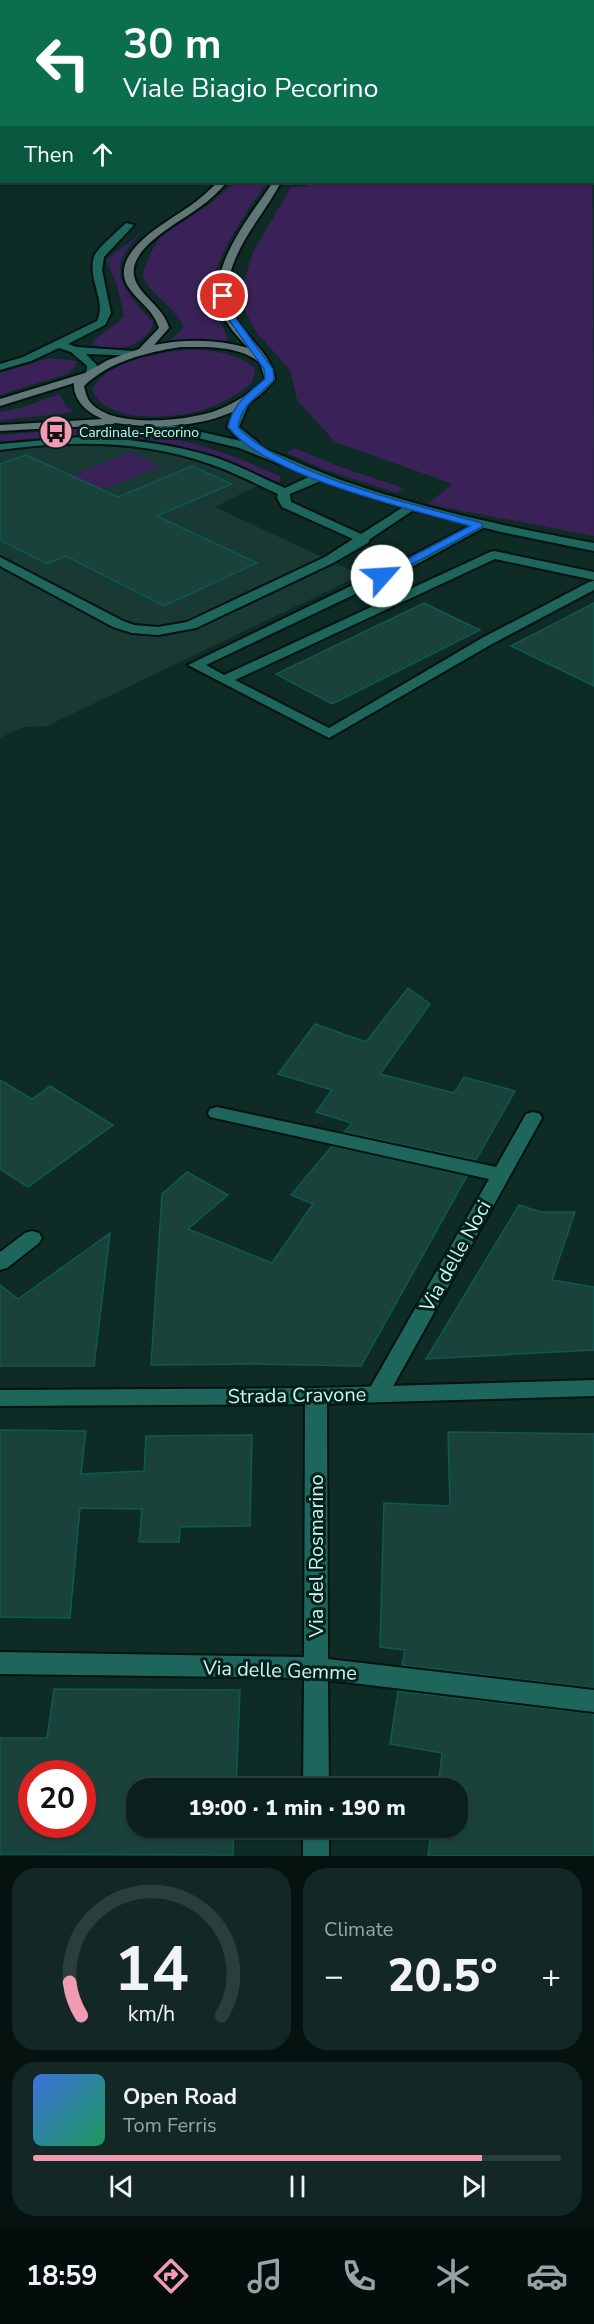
<!DOCTYPE html>
<html lang="en">
<head>
<meta charset="utf-8">
<style>
	body { margin:0; font-family:"Nunito Sans",sans-serif; background:#132825; color:#f1f3f6; height:100vh; display:flex; flex-direction:column; font-size:22px; white-space:nowrap }
	* { box-sizing:border-box; margin:0 }
	p { font-size:20px; color:#99a3a3 }
	.icon { flex:none; width:33px; height:33px; fill:none; stroke:currentColor; stroke-width:2; stroke-linecap:round; stroke-linejoin:round }
	.map { position:relative; height:1856px; overflow:hidden }
	.panel { display:flex; flex-direction:column; gap:12px; padding:12px; background:#06120f; flex:1 }
	.panel>* { flex:none }
	.guide { position:absolute; left:0px; top:0px; width:594px; height:183px; box-shadow:0 2px 4px #0004,0 0 0 2px #2a3e3b; background:#0b6e4f; color:#fff; overflow:hidden }
	.speed { position:absolute; left:18px; top:1760px; display:flex; gap:12px; font-size:30px; font-weight:700; text-align:center }
	.speed>* { display:grid; place-content:center; width:78px; height:78px; border-radius:50%; background:#0a201c; box-shadow:0 2px 4px #0004,0 0 0 2px #2a3e3b; line-height:1 }
	.speed .limit { border:9px solid #d22; background:#fff; color:#111 }
	.pin { position:absolute; display:grid; place-items:center; width:51px; height:51px; color:#fff; margin:-26px; border:3px solid #fff; border-radius:50%; box-shadow:0 2px 6px #0007 }
	.me { position:absolute; width:66px; margin:-33px; rotate:64deg; stroke-linejoin:round; filter:drop-shadow(0 0 4px #0008) }
	.turn { display:flex; align-items:center; gap:21px; height:126px; padding:0 24px; font-size:27px }
	.turn .icon { width:78px; height:78px; stroke-width:2.5 }
	.turn b { display:block; font-size:42px; line-height:51px }
	.then { display:flex; align-items:center; height:57px; padding:0 24px; background:#0003; gap:12px; font-size:22px }
	.big { font-size:45px; font-weight:800; line-height:1.1 }
	.panel .card { flex:1; display:flex; flex-direction:column; justify-content:center; gap:9px; min-width:0; padding:0 21px; border-radius:24px; background:#132825 }
	.panel .dial { align-items:center; gap:0 }
	.dial svg { height:156px; overflow:visible; fill:none; stroke:#2a3e3b; stroke-width:7; stroke-linecap:round; text-anchor:middle }
	.dial text { fill:#f1f3f6; stroke:none }
	.song { display:flex; align-items:center; gap:18px }
	.cover { width:72px; height:72px; border-radius:9px; background:linear-gradient(135deg,hsl(220 70% 55%),hsl(150 70% 35%)) }
	.played { height:6px; border-radius:3px; background:linear-gradient(90deg,#f19ab3 85%,#2a3e3b 85%) }
	.keys { display:flex; justify-content:space-around; direction:ltr }
	.heat { display:flex; justify-content:space-between; align-items:center; font-size:33px; direction:ltr }
	.panel .tiles { flex:1; display:grid; gap:12px; grid-template-columns:1fr 1fr }
	.card:last-child { grid-column:span 2 }
	.trip { position:absolute; left:126px; top:1778px; width:342px; height:60px; border-radius:24px; background:#0a201c; box-shadow:0 2px 4px #0004,0 0 0 2px #2a3e3b; font-weight:800; line-height:60px; text-align:center }
	.dock { display:flex; height:96px; justify-content:space-around; align-items:center; background:#040d0b; color:#99a3a3 }
	.dock .icon { width:42px; height:42px }
	.dock .selected { color:#f19ab3 }
	.dock b { font-size:27px; color:#f1f3f6 }
	.map>svg:first-child { display:block }
</style>
</head>
<body>
<div class="map">
<svg width="594" height="1856" viewBox="0 0 594 1856">
	<rect width="100%" height="100%" fill="#0e2b26"/>
	<!-- built -->
	<path fill="#183934" d="M96,436L159,442L202,452L270,480L215,507L361,575L47,726L24,727L0,738V442L47,437Z"/>
	<!-- green -->
	<g fill="#3a2158">
		<path d="M592,104L594,536L427,504L453,484L335,442L297,400L290,370L257,333L246,313L240,294L253,252L291,187H306L307,182H592Z"/>
		<path d="M235,182H267C249,210 210,261 212,294C213,310 221,324 228,338L224,342L170,340L180,332L183,325C172,305 152,296 142,276L150,254L160,237L210,204Z"/>
		<path d="M145,230C100,270 123,287 153,323C147,346 111,355 92,344C98,333 115,328 124,316L117,285L106,260Z"/>
		<path d="M201,349C221,352 239,355 255,368L252,383C238,394 220,405 203,410C173,419 106,424 92,390C106,359 170,350 201,349Z"/>
		<path d="M49,358L76,361V366L67,374L0,395V373Z"/>
		<path d="M59,394L66,406L74,412L0,421V412L24,407Z"/>
		<path d="M73,429C156,430 205,442 280,476V481L278,482L270,480C247,470 225,458 202,452C136,433 67,433 0,442V435Z"/>
		<path d="M294,448L340,467L403,488L397,493L323,469L287,453Z"/>
		<path d="M131,452L160,466L98,491L68,477Z"/>
	</g>
	<!-- building -->
	<g fill="#19423b" stroke="#0c5a50" stroke-width="1.5" fill-rule="evenodd">
		<path d="M26,455L118,497L192,466L232,484L157,516L257,563L164,606L66,556L47,564L0,540V464Z"/>
		<path d="M424,603L480,630L332,704L276,674Z"/>
		<path d="M594,603V686L511,646Z"/>
		<path d="M408,988L430,1004L380,1074L454,1093L464,1077L515,1091L476,1160L344,1132L352,1123L316,1112L332,1090L278,1074L315,1024L366,1042Z"/>
		<path d="M0,1080L32,1099L50,1086L113,1125L28,1187L0,1169Z"/>
		<path d="M332,1146L467,1176L361,1366L252,1364L151,1365L162,1194L187,1172L228,1195L188,1229L272,1263L313,1204L291,1195Z"/>
		<path d="M519,1205L541,1212H575L552,1280L594,1287V1350L426,1359Z"/>
		<path d="M110,1233L94,1366H0V1285L18,1299Z"/>
		<path d="M0,1430L86,1431L81,1474L144,1471L146,1436L252,1435L250,1526L180,1527L179,1542H139L142,1509L80,1508L70,1618L0,1617Z"/>
		<path d="M448,1432L594,1434V1688L402,1665L405,1650L380,1647L384,1503L450,1506Z"/>
		<path d="M54,1689L240,1690L236,1788H136V1827H234L233,1855L0,1854V1738H47ZM32,1773H82V1824H32Z"/>
		<path d="M398,1691L594,1714V1856H428L432,1827H458V1788H438L442,1753L390,1744Z"/>
	</g>
	<g fill="none" stroke-linecap="round" stroke-linejoin="round">
		<defs>
			<g id="service">
				<path d="M80,437C127,438 173,444 217,458C240,466 262,478 285,488L315,474H323V480L290,494L291,502L361,534L408,504L412,503L418,507L370,539L368,543L333,563L196,628L158,635L132,633L113,627L0,566V557L123,621L134,625L158,627L187,622L325,557L353,539L282,507L277,498L278,494C256,484 234,472 210,464C143,440 70,440 0,450V444Z"/>
				<path d="M479,521L485,525L483,528L408,569L206,665L224,675L490,552L494,551L594,572V580L495,559L235,680L329,728L482,638L589,582L594,581V590L492,644L329,738L188,665L398,563Z"/>
			</g>
			<g id="minor">
				<path d="M126,223L134,225L104,257L102,270L111,313L105,325L68,344L77,347L134,351L139,354L138,356L86,354L97,365L96,374L91,377L86,374L87,366L71,352L59,348L31,361L0,370V364L23,357L97,321C107,301 87,279 94,257C97,248 118,231 126,223Z"/>
				<path d="M244,398L250,401L239,427L259,443V447C291,458 321,474 353,484C432,511 513,528 594,543V551L501,532L405,508L335,486L239,448L149,426L147,424L153,421L241,441L227,427L238,401Z"/>
				<path d="M217,1107L496,1167L526,1114L533,1112L540,1114L542,1118L386,1399L378,1401L370,1399L367,1393L489,1179L210,1117L208,1113L210,1109Z"/>
				<path d="M32,1231L39,1233L42,1238L39,1243L7,1268L0,1270V1252L25,1233Z"/>
				<path d="M316,1388L324,1390L327,1396L328,1659L594,1690V1712L328,1680L329,1788H303L304,1678L0,1674V1652L304,1657L305,1396L308,1390Z"/>
				<rect x="303" y="1827" width="26" height="29"/>
			</g>
			<path id="tertiary" d="M594,1380V1396L316,1404L0,1406V1390L316,1388Z"/>
			<g id="secondary">
				<path d="M269,0H275L268,2Z"/>
				<rect x="0" y="75" width="2" height="4"/>
				<path d="M218,182H227C219,191 210,200 200,207C182,221 129,247 134,275C137,295 163,305 169,328L154,345C185,339 217,339 248,348C238,337 226,325 221,310C206,268 251,215 273,182H281C260,224 203,276 241,326C253,343 272,357 275,379C239,426 169,431 115,423L110,425L0,431V425L103,419C88,413 73,401 74,383L0,406V399L85,373L108,360L139,349L159,328C153,308 135,300 126,283C112,250 169,221 190,206C200,199 209,190 218,182ZM180,347C205,347 240,345 260,363L265,379C251,393 234,404 215,411C186,421 107,430 88,399C86,395 85,390 84,386C110,361 145,353 180,347Z"/>
			</g>
		</defs>
		<!-- service casing -->
		<use href="#service" stroke="#00130f" stroke-width="4"/>
		<!-- minor casing -->
		<use href="#minor" stroke="#00130f" stroke-width="4"/>
		<!-- tertiary casing -->
		<use href="#tertiary" stroke="#00130f" stroke-width="4"/>
		<!-- secondary casing -->
		<use href="#secondary" stroke="#00130f" stroke-width="4"/>
		<!-- service -->
		<use href="#service" fill="#1e665c" fill-rule="evenodd"/>
		<!-- minor -->
		<use href="#minor" fill="#1e665c" fill-rule="evenodd"/>
		<!-- tertiary -->
		<use href="#tertiary" fill="#1e665c" fill-rule="evenodd"/>
		<!-- secondary -->
		<use href="#secondary" fill="#627678" fill-rule="evenodd"/>
	</g>
	<!-- route -->
	<path fill="#1a73e8" stroke="#114b97" stroke-width="1.5" d="M223,293L227,296L229,309L273,369L274,380C260,395 241,404 238,427C280,474 419,506 482,523V527L386,578H379V574L470,526C409,509 266,476 228,427C232,405 249,392 265,379L264,369L221,309L219,296Z"/>
	<!-- icons -->
	<defs>
		<symbol id="bus-disc" viewBox="-11 -11 22 22"><circle r="9.5" fill="#f19ab3" stroke="#04211d"/><path d="M-5-6H5V4H4V6H2V4H-2V6H-4V4H-5ZM-3.5-4V0h7V-4ZM-3.5 1.2v1.5H-2V1.2ZM2 1.2v1.5H3.5V1.2Z" fill="#111"/></symbol>
	</defs>
	<g fill-rule="evenodd">
		<use href="#bus-disc" x="37" y="413" width="38" height="38"/>
	</g>
	<g text-anchor="middle" stroke-width="6" stroke-linejoin="round" paint-order="stroke">
		<!-- far-poi labels -->
		<g font-size="14" fill="#cbf6ed" stroke="#04211d" text-anchor="start">
			<text x="79" y="437">Cardinale-Pecorino</text>
		</g>
		<!-- near-street labels -->
		<g font-size="20" fill="#cbf6ed" stroke="#04211d">
			<text transform="translate(455 1256) rotate(-61)" y="7">Via delle Noci</text>
			<text transform="translate(297 1395) rotate(-1)" y="7">Strada Cravone</text>
			<text transform="translate(316 1556) rotate(-90)" y="7">Via del Rosmarino</text>
			<text transform="translate(280 1670) rotate(2)" y="7">Via delle Gemme</text>
		</g>
	</g>
</svg>
<div class="speed"><div class="limit">20</div></div>
<div class="pin" style="left:223px;top:296px;background:#d93025"><svg class="icon" aria-label="arrive" viewBox="0 0 24 24"><path d="M6 21V4h12l-3 4 3 4H6"/></svg></div>
<svg class="me" style="left:382px;top:576px" viewBox="-20 -20 40 40"><circle r="19" fill="#fff"/><path d="M0-13L10 11 0 6-10 11z" fill="#1a73e8"/></svg>
<div class="trip">19:00 · 1 min · 190 m</div>
<div class="guide">
<div class="turn"><svg class="icon" aria-label="left" viewBox="0 0 24 24"><path d="M17 20v-9H6M10 6l-5 5 5 5"/></svg><div><b>30 m</b>Viale Biagio Pecorino</div></div>
<div class="then">Then<svg class="icon" aria-label="ahead" viewBox="0 0 24 24"><path d="M12 20V5M6 11l6-6 6 6"/></svg></div>
</div>
</div>
<section class="panel">
<div class="tiles">
<div class="card dial"><svg viewBox="0 0 100 80">
<path d="M14 69A42 42 0 1 1 86 69"/>
<path d="M14 69A42 42 0 0 1 8 52" stroke="#f19ab3"/>
<text x="50" y="56" font-size="32" font-weight="700">14</text>
<text x="50" y="72" font-size="11">km/h</text>
</svg></div>
<div class="card"><p>Climate</p>
<div class="heat"><a>−</a><b class="big">20.5°</b><a>+</a></div>
</div>
<div class="card">
<div class="song"><i class="cover"></i><div><b>Open Road</b><p>Tom Ferris</p></div></div>
<div class="played"></div>
<div class="keys"><svg class="icon" aria-label="previous" viewBox="0 0 24 24"><path d="M18 5L8 12l10 7zM5 5v14"/></svg><svg class="icon" aria-label="pause" viewBox="0 0 24 24"><path d="M8 5v14M16 5v14"/></svg><svg class="icon" aria-label="next" viewBox="0 0 24 24"><path d="M6 5l10 7-10 7zM19 5v14"/></svg></div>
</div>
</div>
</section>
<nav class="dock">
<b>18:59</b>
<svg class="icon selected" aria-label="directions" viewBox="0 0 24 24"><path d="M12 3l9 9-9 9-9-9zM9 14v-3h6M13 9l2 2-2 2"/></svg>
<svg class="icon" aria-label="music" viewBox="0 0 24 24"><path d="M9 18V5l10-2v13"/><circle cx="6" cy="18" r="3"/><circle cx="16" cy="16" r="3"/></svg>
<svg class="icon" aria-label="phone" viewBox="0 0 24 24"><path d="M5 4h4l2 5-3 2q2 4 5 5l2-3 5 2v4C11 20 4 13 5 4z"/></svg>
<svg class="icon" aria-label="climate" viewBox="0 0 24 24"><path d="M12 3v18M4 7l16 10M4 17L20 7"/></svg>
<svg class="icon" aria-label="car" viewBox="0 0 24 24"><path d="M5 17H2v-5l4-1 3-4h7l3 4 3 1v5h-3M9 17h6M6 11h13"/><circle cx="7" cy="17" r="2"/><circle cx="17" cy="17" r="2"/></svg>
</nav>
</body>
</html>
